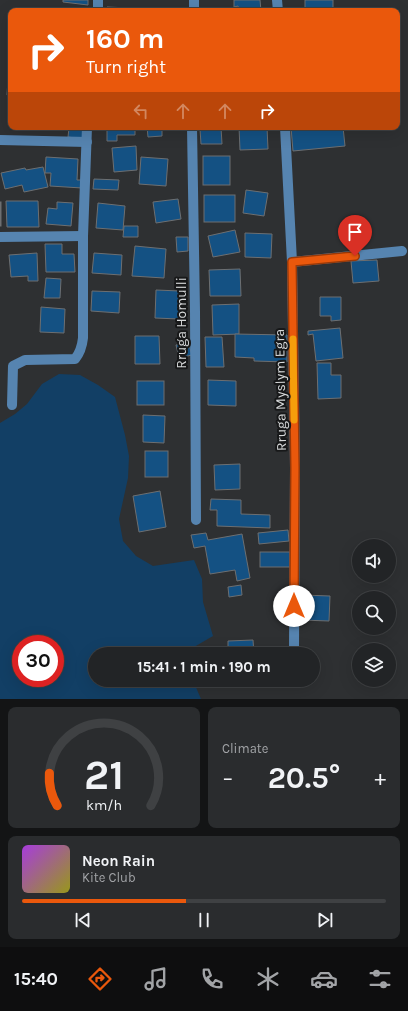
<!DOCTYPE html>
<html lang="en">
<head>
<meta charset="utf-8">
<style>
	body { margin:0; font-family:Karla,sans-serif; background:#2a2c2e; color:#f1f3f6; height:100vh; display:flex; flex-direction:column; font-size:15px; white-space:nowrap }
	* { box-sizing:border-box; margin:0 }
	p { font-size:13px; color:#a2a4a7 }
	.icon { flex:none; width:22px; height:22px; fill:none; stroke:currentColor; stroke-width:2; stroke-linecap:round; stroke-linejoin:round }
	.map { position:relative; height:699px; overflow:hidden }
	.sheet { display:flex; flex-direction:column; gap:8px; padding:8px; background:#131415; flex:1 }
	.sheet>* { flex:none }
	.top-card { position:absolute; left:8px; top:8px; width:392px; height:122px; border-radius:8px; box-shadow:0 4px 16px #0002,0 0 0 1px #3f4143; background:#ea580c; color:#fff; overflow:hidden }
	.tools { position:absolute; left:352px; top:539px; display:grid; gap:8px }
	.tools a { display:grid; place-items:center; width:44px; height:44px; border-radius:50%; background:#222426; box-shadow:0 4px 16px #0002,0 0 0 1px #3f4143; font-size:20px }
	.speed { position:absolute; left:12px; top:635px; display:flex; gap:8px; font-size:20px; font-weight:700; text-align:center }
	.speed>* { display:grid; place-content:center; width:52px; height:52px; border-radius:50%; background:#222426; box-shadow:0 4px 16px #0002,0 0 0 1px #3f4143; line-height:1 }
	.speed .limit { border:6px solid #d22; background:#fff; color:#111 }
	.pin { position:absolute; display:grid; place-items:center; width:34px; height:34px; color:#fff; margin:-41px -17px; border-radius:50% 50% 50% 0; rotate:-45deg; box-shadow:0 0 4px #0007 }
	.pin .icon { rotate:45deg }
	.me { position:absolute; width:44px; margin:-22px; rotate:0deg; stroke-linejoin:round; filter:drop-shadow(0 0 3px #0008) }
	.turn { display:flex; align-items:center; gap:14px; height:84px; padding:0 12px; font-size:18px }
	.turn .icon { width:52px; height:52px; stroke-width:2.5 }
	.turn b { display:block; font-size:28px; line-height:34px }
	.lanes { display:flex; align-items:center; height:38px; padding:0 12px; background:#0003; justify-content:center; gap:20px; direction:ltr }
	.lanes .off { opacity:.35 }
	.big { font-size:30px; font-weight:700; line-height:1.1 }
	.sheet .widget { flex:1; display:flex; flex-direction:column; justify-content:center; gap:6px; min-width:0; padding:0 14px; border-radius:8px; background:#2a2c2e }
	.sheet .dial { align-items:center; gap:0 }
	.dial svg { height:104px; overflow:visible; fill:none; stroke:#3f4143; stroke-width:7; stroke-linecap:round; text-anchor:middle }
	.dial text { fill:#f1f3f6; stroke:none }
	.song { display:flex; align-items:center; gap:12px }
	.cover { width:48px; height:48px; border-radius:6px; background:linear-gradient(135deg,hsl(280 70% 55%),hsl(60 70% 35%)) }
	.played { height:4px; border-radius:2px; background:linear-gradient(90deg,#ea580c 45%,#3f4143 45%) }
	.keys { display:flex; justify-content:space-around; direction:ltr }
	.heat { display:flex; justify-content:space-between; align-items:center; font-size:22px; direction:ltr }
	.sheet .tiles { flex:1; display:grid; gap:8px; grid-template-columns:1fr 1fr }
	.widget:last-child { grid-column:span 2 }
	.trip { position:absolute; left:88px; top:647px; width:232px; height:40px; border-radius:20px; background:#222426; box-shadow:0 4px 16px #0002,0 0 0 1px #3f4143; font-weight:700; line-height:40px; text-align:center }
	.dock { display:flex; height:64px; justify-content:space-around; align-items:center; background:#0e0e0f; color:#a2a4a7 }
	.dock .icon { width:28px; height:28px }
	.dock .current { color:#ea580c }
	.dock b { font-size:18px; color:#f1f3f6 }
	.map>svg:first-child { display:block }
</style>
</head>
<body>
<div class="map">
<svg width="408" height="699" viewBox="0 0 408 699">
	<rect width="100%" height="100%" fill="#2e3032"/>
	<!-- green -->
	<path fill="#123f65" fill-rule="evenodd" d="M59,374L80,375L98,385L115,397L125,435L129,456L128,478L119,519L123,541L136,556L153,566L194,560L202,579L203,602L213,636L194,647V654H95V680H195V685L201,699H0V423L15,414L27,404L42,384ZM21,644H55V678H21Z"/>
	<!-- building -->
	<g fill="#145183" stroke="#6d6f71">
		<path d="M63,0H88V5L63,2Z"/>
		<path d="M234,0H260L261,11H239L238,6L234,7Z"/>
		<rect x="305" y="0" width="28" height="11"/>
		<path d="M107,7L129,8V11H107Z"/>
		<path d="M8,80H11V95H7Z"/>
		<path d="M97,127H135V135H117V141H107V128Z"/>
		<path d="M147,127H162V136L148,137Z"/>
		<path d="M207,127H221L222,144H201L200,129H207Z"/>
		<path d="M239,127H267L268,149L240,150Z"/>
		<path d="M291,127H343L345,146L293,151Z"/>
		<path d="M69,128L84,130L83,139L68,137Z"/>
		<path d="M136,146L137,170L114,172L112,148Z"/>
		<rect x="203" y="156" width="27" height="29"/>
		<path d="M46,157L78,159L77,180H82V188L50,186L51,173H45Z"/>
		<path d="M141,157L168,159L166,186L139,184Z"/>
		<path d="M43,167L48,187L24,192L22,185L5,189L1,173L25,168L26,170Z"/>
		<path d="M94,179L119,180L118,190L93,189Z"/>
		<path d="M246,190L268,193L264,216L243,213Z"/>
		<rect x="204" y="195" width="31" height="27"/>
		<path d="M178,199L181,219L156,223L153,202Z"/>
		<path d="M6,201H38L39,227H7Z"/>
		<rect x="0" y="202" width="1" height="24"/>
		<path d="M57,202L73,203L71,226L46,224L48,208L57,209Z"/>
		<path d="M98,203L125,206L123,230L96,228Z"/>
		<path d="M124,226H138V237H123Z"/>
		<path d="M235,230L240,252L213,257L208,236Z"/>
		<path d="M245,233L272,234L271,258L245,257Z"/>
		<path d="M176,237H188V251L177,252Z"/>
		<path d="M45,244H62V254H74L75,272H46Z"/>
		<path d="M135,246L166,249L164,278L132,276Z"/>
		<path d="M37,253L38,281H28V276L11,277L9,255Z"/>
		<path d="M94,253L122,255L121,275L92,273Z"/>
		<path d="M377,260L379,281L353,283L351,261Z"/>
		<path d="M240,269L241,296H210L209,270Z"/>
		<path d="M46,278L61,279L60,298H44Z"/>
		<path d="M156,290L180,291L179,319L155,318Z"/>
		<path d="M92,291L120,292L119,313L91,311Z"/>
		<path d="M320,297H341V320L331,321V316H320Z"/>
		<path d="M239,304V334L213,335L212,305Z"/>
		<path d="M41,307L65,309L64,333L40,332Z"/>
		<path d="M340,328L343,358L316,361L313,334L308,335V331Z"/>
		<path d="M235,334L287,335V362L254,361V358L235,357Z"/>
		<path d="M135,336H159L160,364H135Z"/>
		<path d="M205,337H222L224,367H206Z"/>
		<path d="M188,342L192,355L179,358L176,345Z"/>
		<path d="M317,363H331V375H341V398L318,399Z"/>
		<path d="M208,380L236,381V406L208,405Z"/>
		<rect x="137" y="381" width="27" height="24"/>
		<path d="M143,415L165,416L164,443L143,442Z"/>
		<rect x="145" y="451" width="23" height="26"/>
		<path d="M240,464V489L215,490L214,465Z"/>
		<path d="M160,491L166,527L139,532L133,496Z"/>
		<path d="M211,499L241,500V514L270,515V528L217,526V510H210Z"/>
		<path d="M288,530L289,541L259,544L258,533Z"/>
		<path d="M206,533L208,540L242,534L250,578L237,581L235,570L210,574L205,546L194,548L191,535Z"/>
		<rect x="260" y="552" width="30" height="15"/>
		<path d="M241,585L242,595L229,597L228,587Z"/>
		<path d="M302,595L330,596L329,621L301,620Z"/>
		<path d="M253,640L254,654H228V641Z"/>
	</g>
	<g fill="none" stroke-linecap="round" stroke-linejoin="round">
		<!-- minor -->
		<g stroke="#5684b0" stroke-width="10">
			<path d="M277,0L278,11"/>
			<path d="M98,11V0"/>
			<path d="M194,11V0"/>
			<path d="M192,127L195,311L196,520"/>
			<path d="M285,127L292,262L295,468L294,652"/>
			<path d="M0,140L87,142"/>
			<path d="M0,237L83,236"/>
			<path d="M292,262L402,251"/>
			<path d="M12,405L13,366L25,360L75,359C80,353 82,347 83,338V236L87,127"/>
		</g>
	</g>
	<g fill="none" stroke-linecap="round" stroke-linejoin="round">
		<defs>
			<path id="route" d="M294,606L295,468L292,262L355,256"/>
		</defs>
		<!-- route casing -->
		<use href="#route" stroke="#983908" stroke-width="10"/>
		<!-- route -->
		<use href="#route" stroke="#ea580c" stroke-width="7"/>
		<!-- slow -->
		<path stroke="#f59e0b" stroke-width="7" d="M293,339L294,420"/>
	</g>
	<g text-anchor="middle" stroke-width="4" stroke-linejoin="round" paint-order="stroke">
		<!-- street labels -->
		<g font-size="14" fill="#d7d9da" stroke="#171819">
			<text transform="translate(181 323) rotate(-90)" y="5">Rruga Homulli</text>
			<text transform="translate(280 390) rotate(-91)" y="5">Rruga Myslym Egra</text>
		</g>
	</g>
</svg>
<div class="tools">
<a><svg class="icon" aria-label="sound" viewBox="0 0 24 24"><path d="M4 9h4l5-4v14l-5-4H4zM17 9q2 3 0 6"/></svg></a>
<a><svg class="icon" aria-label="search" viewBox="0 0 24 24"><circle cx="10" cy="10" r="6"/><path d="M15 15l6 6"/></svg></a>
<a><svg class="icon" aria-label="layers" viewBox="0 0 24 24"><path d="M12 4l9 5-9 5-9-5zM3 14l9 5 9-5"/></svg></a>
</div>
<div class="speed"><div class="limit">30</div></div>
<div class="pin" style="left:355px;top:256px;background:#d93025"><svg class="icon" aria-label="arrive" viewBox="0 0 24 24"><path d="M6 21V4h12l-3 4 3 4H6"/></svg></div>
<svg class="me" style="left:294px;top:606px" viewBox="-20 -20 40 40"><circle r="19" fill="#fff"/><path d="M0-13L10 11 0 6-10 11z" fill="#ea580c"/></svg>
<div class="trip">15:41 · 1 min · 190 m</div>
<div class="top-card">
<div class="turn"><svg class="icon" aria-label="right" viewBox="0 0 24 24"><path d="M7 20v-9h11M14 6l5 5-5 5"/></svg><div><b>160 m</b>Turn right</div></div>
<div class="lanes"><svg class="icon off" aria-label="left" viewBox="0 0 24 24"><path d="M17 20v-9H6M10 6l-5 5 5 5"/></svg><svg class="icon off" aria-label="ahead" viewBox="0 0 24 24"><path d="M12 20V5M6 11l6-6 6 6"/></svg><svg class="icon off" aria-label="ahead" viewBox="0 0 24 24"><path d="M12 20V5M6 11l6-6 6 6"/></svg><svg class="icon" aria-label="right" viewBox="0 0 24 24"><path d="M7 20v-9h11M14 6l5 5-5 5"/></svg></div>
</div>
</div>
<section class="sheet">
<div class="tiles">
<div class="widget dial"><svg viewBox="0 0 100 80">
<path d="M14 69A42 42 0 1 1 86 69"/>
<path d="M14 69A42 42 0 0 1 8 44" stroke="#ea580c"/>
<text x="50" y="56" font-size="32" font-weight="700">21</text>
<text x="50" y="72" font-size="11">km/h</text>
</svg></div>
<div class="widget"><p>Climate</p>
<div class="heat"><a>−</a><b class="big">20.5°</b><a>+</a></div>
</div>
<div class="widget">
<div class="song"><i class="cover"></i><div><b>Neon Rain</b><p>Kite Club</p></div></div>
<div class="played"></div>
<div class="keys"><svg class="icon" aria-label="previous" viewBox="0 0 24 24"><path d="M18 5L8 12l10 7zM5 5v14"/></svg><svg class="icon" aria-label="pause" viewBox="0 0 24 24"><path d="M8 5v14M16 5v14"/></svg><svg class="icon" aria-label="next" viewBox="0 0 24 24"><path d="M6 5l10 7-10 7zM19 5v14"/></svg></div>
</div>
</div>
</section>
<nav class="dock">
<b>15:40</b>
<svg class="icon current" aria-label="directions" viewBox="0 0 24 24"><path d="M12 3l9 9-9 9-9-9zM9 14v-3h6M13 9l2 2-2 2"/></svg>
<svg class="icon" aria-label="music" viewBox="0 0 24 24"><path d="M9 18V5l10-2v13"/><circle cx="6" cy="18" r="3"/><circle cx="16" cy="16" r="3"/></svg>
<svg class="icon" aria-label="phone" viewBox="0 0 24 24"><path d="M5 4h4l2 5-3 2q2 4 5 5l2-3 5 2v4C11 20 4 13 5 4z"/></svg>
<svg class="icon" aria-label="climate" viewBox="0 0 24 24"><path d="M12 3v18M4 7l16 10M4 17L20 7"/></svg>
<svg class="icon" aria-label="car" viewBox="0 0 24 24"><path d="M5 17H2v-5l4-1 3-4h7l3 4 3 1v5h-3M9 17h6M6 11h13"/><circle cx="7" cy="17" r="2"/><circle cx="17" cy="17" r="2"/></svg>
<svg class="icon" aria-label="filters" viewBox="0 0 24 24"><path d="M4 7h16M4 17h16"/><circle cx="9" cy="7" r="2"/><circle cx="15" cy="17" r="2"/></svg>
</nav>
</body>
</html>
